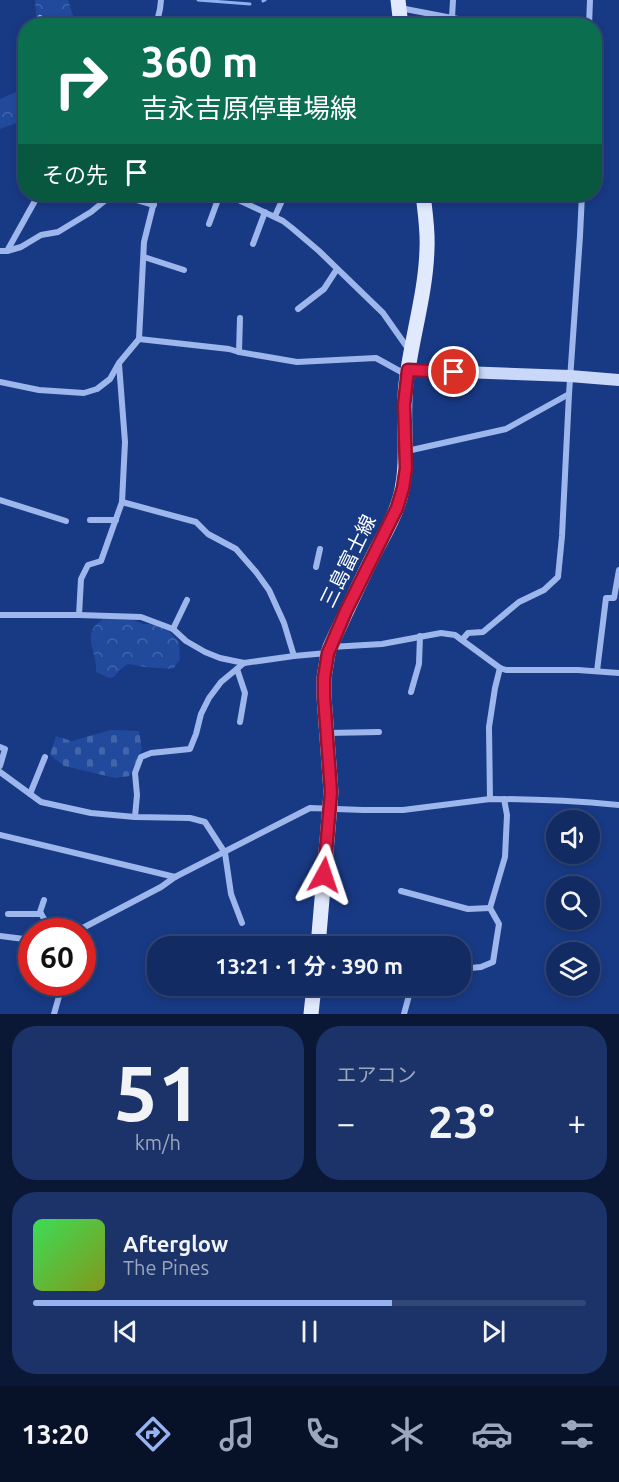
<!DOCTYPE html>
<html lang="ja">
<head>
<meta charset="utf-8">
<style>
	body { margin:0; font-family:Ubuntu,"Noto Sans JP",sans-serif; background:#1b3368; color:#f1f3f6; height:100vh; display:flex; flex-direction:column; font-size:22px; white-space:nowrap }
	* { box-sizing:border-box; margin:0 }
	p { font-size:20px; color:#9ca7be }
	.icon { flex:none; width:33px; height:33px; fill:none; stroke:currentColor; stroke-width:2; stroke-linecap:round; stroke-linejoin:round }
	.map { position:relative; height:1014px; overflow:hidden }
	.details { display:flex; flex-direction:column; gap:12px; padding:12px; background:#0a1836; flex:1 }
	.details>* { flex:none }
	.hud { position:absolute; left:18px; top:18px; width:584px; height:183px; border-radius:24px; box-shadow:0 3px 9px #0003,0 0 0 2px #314777; background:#0b6e4f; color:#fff; overflow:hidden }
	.controls { position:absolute; left:546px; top:810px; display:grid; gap:12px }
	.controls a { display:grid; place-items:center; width:54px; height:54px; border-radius:50%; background:#122b62; box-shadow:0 3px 9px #0003,0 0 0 2px #314777; font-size:30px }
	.speed { position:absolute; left:18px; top:918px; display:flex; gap:12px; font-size:30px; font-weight:700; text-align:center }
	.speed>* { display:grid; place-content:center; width:78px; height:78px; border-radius:50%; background:#122b62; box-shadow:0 3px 9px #0003,0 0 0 2px #314777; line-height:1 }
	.speed .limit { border:9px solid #d22; background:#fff; color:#111 }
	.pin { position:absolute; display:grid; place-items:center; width:51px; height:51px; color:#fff; margin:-26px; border:3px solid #fff; border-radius:50%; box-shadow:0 2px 6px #0007 }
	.me { position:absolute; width:66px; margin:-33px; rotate:5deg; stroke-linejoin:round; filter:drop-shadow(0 0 4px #0008) }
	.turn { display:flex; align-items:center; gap:21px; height:126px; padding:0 24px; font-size:27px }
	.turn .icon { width:78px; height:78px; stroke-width:2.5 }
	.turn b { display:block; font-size:42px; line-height:51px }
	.then { display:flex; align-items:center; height:57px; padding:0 24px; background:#0003; gap:12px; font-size:22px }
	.big { font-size:45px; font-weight:700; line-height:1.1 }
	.details .tile { flex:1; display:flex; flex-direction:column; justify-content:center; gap:9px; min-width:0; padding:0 21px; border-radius:24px; background:#1b3368 }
	.details .dial { align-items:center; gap:0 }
	.dial b { font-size:78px; line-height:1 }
	.song { display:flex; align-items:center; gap:18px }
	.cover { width:72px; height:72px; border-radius:9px; background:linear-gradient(135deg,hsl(130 70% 55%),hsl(70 70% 35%)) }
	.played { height:6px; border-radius:3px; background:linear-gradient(90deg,#95b2f1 65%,#314777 65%) }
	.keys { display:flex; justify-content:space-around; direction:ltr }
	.heat { display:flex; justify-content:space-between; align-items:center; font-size:33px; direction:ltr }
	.details .tiles { flex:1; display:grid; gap:12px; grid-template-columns:1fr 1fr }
	.tile:last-child { grid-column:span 2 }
	.trip { position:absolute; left:147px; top:936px; width:324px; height:60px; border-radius:24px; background:#122b62; box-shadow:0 3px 9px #0003,0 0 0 2px #314777; font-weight:700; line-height:60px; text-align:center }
	.dock { display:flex; height:96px; justify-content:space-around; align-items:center; background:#071127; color:#9ca7be }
	.dock .icon { width:42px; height:42px }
	.dock .current { color:#95b2f1 }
	.dock b { font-size:27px; color:#f1f3f6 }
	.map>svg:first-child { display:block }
</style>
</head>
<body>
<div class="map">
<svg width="619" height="1014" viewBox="0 0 619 1014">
	<defs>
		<pattern id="forest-crowns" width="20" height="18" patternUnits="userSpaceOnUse" patternTransform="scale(1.5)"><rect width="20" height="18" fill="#21499c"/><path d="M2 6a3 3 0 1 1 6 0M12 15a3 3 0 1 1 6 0" fill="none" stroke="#4264ab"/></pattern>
		<pattern id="cemetery-stones" width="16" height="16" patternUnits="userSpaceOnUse" patternTransform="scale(1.5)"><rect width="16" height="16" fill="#21499c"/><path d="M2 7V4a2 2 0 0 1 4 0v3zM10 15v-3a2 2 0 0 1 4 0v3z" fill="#4264ab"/></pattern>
	</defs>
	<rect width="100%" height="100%" fill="#183983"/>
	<!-- forest -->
	<g fill="url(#forest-crowns)">
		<path d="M35,0H68L76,25H38L36,15Z"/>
		<path d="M25,88V120L0,129V99Z"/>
		<path d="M107,617L129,618L143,624H152L169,631L179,642L180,660L173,669L145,667L128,664L121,669L114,677L109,678L96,672C98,649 77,632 107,617Z"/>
	</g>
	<!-- cemetery -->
	<path fill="url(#cemetery-stones)" d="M110,730L139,731L142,749L130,776L115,778L64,766L50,755L56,736L72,741Z"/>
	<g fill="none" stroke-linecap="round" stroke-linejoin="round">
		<!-- stream -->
		<g stroke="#8fafee" stroke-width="3">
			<path d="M198,0L250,4"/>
			<path d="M263,1L265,0"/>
		</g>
		<!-- street -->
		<g stroke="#9db6ec" stroke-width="6">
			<path d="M400,8L452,18L453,0"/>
			<path d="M40,18L49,26"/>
			<path d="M452,18L501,26"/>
			<path d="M156,26L160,9L161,0"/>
			<path d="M589,26L590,0"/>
			<path d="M226,194L283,221L292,228L319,251L383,313L409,350"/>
			<path d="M246,203L249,194"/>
			<path d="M275,216L285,194"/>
			<path d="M209,224L220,194"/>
			<path d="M253,244L265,212"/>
			<path d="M0,251H7L36,199"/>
			<path d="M7,251L21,247L41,235L58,232L91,212L113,194H117L154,205"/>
			<path d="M144,257L184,270"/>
			<path d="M298,309L324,289L337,269"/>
			<path d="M139,339L229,349L239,352L297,362L376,358L405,374"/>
			<path d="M239,352L240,318"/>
			<path d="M0,382L39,390L84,393L97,389L110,379L119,363L139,339L144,242L156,194"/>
			<path d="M407,451L506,429L569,394"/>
			<path d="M0,500L66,521"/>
			<path d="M122,502L196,522L208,534L236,549L256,572L269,590L284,623L294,656"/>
			<path d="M90,520H116"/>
			<path d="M316,567L320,549"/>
			<path d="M0,615H79L141,617L173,629L186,641L205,652L220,658L244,663L294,656L327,653"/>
			<path d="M79,615L81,579L88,565L101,561L122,502L125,442L119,364"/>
			<path d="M173,629L187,600"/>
			<path d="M462,640L468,633L483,632L519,602L544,590L558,577L562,536L569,394L580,236L582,194"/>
			<path d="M331,647L382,644L441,633L455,635L500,668L506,670H578L619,673"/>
			<path d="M237,669L245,693L240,722"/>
			<path d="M597,671L606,598H614L619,570"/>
			<path d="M411,692L419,664L420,636"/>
			<path d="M327,733L379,732"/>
			<path d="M0,747L5,749L0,766"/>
			<path d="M0,772L41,802L91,813L135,817L190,818L205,822L225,853L231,894L242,923"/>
			<path d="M30,794L45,757"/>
			<path d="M490,799L489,727L495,688L500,668"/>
			<path d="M135,817L137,795L135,773L141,757L151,753L190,749L196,734L201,714L209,698L221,682L244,663"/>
			<path d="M0,835L175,877"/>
			<path d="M401,891L468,909L490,908"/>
			<path d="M44,900L40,912L52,932"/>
			<path d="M8,914H41"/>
			<path d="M75,932L161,887L175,877L310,808L363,810H403L490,799C533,799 576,801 619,805"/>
			<path d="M0,936L32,940"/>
			<path d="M460,969L481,967L493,962L499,924L490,908L505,857L507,815L504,799"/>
			<path d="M54,1014L63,982"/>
			<path d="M404,1014L411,988L413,986"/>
		</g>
		<!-- secondary -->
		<path stroke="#c9d7f9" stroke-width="12" d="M408,370L570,376L619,380"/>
		<!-- primary -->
		<g stroke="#e1e9ff" stroke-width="15">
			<path d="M398,0L401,26"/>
			<path d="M318,946L330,805L331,792L324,696V678L328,653L330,647C344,617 358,586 373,556C381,540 391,524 397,507C412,467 401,425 406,384C411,339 426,294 427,248C428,230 425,212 423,194"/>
			<path d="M311,1014L314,986"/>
		</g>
	</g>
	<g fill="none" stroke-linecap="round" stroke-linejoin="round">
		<defs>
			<path id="route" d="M324,875L331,792L324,696V678L328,653L346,611L397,508L403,488L406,468L404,405L408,370L454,372"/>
		</defs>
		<!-- route casing -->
		<use href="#route" stroke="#92132f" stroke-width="15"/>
		<!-- route -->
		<use href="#route" stroke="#e11d48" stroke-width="10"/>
	</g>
	<g text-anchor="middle" stroke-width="6" stroke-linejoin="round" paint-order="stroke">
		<!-- street labels -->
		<g font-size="20" fill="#fff" stroke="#183983">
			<text transform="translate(348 561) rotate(-64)" y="7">三島富士線</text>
		</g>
	</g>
</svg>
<div class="controls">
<a><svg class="icon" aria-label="sound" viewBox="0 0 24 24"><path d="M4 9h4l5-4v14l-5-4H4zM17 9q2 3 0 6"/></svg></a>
<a><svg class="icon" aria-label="search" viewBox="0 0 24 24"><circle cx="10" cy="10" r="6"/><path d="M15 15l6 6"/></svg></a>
<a><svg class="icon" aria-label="layers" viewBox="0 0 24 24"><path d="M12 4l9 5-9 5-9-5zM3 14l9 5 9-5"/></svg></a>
</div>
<div class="speed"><div class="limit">60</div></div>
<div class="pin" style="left:454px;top:372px;background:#d93025"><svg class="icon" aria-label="arrive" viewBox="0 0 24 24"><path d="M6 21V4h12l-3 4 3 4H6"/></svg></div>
<svg class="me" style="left:324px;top:875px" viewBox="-20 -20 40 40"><path d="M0-17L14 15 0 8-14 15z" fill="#e11d48" stroke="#fff" stroke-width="4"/></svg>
<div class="trip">13:21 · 1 分 · 390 m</div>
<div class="hud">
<div class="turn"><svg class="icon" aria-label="right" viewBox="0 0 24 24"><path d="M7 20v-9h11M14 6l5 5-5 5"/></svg><div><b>360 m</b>吉永吉原停車場線</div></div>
<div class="then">その先<svg class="icon" aria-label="arrive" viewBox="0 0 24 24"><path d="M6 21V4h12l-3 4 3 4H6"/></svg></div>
</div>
</div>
<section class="details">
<div class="tiles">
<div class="tile dial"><b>51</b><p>km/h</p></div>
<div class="tile"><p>エアコン</p>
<div class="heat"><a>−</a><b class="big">23°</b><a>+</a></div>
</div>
<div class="tile">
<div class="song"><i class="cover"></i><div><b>Afterglow</b><p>The Pines</p></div></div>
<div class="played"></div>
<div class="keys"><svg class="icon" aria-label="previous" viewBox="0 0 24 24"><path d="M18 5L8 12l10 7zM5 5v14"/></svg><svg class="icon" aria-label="pause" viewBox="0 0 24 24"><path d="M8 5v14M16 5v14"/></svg><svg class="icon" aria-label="next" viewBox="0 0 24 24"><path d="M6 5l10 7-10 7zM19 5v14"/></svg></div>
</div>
</div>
</section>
<nav class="dock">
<b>13:20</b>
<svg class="icon current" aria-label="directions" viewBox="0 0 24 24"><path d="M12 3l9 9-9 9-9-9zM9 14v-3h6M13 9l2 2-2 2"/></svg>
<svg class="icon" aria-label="music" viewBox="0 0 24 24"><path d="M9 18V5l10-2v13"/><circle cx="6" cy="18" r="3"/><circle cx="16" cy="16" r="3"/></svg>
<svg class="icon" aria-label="phone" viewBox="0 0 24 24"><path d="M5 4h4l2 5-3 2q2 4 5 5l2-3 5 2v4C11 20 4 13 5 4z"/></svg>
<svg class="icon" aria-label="climate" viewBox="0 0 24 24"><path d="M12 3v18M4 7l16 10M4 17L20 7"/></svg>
<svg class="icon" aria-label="car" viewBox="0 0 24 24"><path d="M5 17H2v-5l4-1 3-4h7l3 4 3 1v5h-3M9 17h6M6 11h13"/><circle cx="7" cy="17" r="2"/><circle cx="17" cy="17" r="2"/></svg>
<svg class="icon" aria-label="filters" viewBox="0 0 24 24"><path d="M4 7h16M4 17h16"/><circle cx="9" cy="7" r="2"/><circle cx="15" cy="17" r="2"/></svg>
</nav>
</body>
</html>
